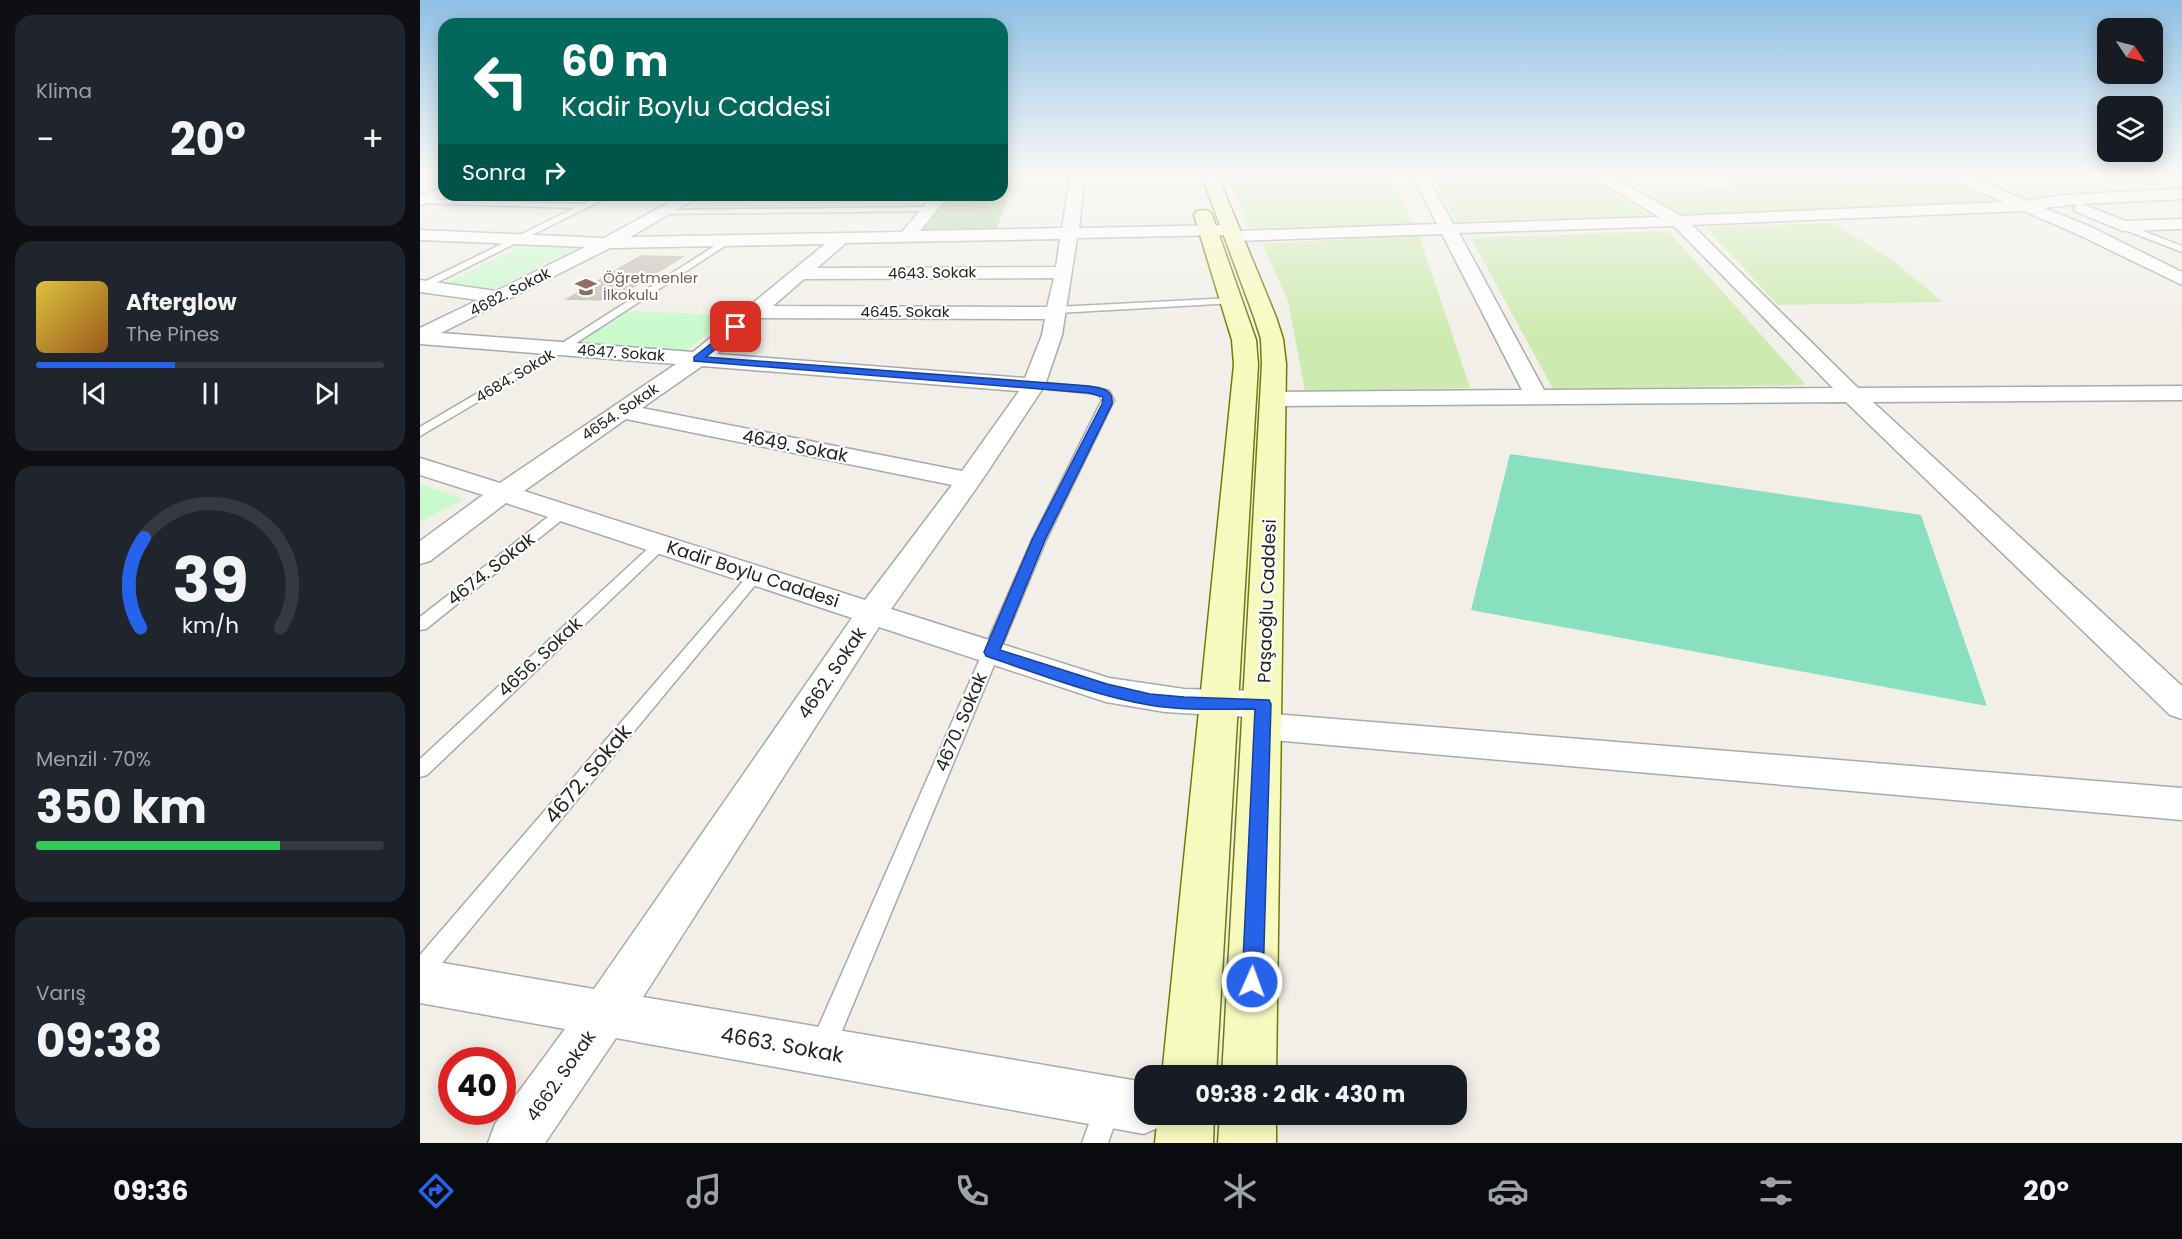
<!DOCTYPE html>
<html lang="tr">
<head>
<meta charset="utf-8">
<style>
	body { margin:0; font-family:Poppins,sans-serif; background:#20242c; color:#f1f3f6; height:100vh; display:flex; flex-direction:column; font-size:22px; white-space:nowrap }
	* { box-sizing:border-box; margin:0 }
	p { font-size:20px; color:#9ea1a6 }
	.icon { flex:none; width:33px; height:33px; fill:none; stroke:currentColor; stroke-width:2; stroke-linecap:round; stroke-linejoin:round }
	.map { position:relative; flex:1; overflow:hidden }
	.sheet { display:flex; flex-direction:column; gap:15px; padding:15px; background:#0d0f14; width:420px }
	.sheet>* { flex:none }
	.guide { position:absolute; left:18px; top:18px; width:570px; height:183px; border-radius:18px; box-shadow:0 3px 15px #0003; background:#00695c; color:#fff; overflow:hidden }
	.needle { width:39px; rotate:125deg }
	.controls { position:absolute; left:1677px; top:18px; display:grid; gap:12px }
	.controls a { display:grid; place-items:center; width:66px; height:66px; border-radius:12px; background:#171b24; box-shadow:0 3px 15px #0003; font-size:30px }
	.speed { position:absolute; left:18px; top:1047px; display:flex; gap:12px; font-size:30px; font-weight:700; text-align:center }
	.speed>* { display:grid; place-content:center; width:78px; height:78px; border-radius:50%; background:#171b24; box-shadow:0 3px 15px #0003; line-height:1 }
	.speed .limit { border:9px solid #d22; background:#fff; color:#111 }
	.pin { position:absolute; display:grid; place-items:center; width:51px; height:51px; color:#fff; margin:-26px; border-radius:12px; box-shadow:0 3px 9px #0006 }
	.me { position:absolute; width:66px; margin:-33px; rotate:2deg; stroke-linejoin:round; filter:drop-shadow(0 0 4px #0008) }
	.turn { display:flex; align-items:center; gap:21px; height:126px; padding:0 24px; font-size:27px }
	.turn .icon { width:78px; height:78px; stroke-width:2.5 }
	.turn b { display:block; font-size:42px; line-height:51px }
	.then { display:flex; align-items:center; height:57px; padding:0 24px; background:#0003; gap:12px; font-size:22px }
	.big { font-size:45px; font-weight:700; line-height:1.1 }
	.sheet .widget { flex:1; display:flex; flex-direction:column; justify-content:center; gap:9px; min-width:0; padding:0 21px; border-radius:18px; background:#20242c }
	.sheet .dial { align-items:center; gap:0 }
	.dial svg { height:156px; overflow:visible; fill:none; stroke:#363941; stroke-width:7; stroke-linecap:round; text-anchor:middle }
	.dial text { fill:#f1f3f6; stroke:none }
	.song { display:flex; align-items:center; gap:18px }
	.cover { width:72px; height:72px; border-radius:9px; background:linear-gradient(135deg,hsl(50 70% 55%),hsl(30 70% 35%)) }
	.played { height:6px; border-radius:3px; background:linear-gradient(90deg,#2563eb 40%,#363941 40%) }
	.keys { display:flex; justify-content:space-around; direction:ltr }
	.heat { display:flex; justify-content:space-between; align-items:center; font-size:33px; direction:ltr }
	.charge { height:9px; border-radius:4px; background:linear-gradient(90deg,#34c759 70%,#363941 0) }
	.trip { position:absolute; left:714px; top:1065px; width:333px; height:60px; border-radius:18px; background:#171b24; box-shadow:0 3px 15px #0003; font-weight:700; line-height:60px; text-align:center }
	.dock { display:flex; height:96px; justify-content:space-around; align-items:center; background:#090b0e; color:#9ea1a6 }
	.dock .icon { width:42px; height:42px }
	.dock .on { color:#2563eb }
	.dock b { font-size:27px; color:#f1f3f6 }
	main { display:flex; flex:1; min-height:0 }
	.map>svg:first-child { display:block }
</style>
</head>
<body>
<main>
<section class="sheet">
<div class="widget"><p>Klima</p>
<div class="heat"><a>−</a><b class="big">20°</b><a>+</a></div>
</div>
<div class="widget">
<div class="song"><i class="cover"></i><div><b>Afterglow</b><p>The Pines</p></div></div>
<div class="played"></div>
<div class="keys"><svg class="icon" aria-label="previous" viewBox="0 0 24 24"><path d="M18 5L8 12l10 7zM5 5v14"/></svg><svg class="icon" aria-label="pause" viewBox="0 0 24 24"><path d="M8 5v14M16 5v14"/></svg><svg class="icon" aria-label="next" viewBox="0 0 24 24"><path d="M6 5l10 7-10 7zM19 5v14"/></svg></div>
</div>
<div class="widget dial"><svg viewBox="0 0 100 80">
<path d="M14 69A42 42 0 1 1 86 69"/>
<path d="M14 69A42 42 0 0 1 16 23" stroke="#2563eb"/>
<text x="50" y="56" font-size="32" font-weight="700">39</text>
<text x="50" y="72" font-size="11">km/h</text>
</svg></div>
<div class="widget"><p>Menzil · 70%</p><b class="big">350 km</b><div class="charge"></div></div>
<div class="widget"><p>Varış</p><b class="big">09:38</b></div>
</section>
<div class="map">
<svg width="1762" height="1143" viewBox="0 0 1762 1143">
	<rect width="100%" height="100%" fill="#f2efe9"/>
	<!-- grass -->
	<g fill="#cdebb0">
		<path d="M805,174H969L994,224L830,228Z"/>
		<path d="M1011,174H1159L1232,216L1036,221Z"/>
		<path d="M1297,174H1510L1582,204L1261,218L1224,195L1319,186Z"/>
		<path d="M1414,223L1476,263L1523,302L1358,305L1286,227Z"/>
		<path d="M1248,231L1386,385L1133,389L1051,238Z"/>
		<path d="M999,235L1050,388L885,391L868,300L842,244Z"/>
	</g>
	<!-- forest -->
	<path fill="#add19e" d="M582,174H595L576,232L496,233L527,195H582Z"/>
	<!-- park -->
	<g fill="#c8facc">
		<path d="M102,246L157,248L69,291L25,284Z"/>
		<path d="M207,311L305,315L307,318L263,353L156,345Z"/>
		<path d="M0,484L44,499L0,522Z"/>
	</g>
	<!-- pitch -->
	<path fill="#88e0be" d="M1090,454L1501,515L1567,706L1051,610Z"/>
	<!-- building -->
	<path fill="#c7bfb8" stroke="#c4b6ab" stroke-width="1.5" d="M221,256L262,257L192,300L147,299Z"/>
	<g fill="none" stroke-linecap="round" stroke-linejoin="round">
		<defs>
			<g id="lane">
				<path d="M182,195H192L6,288H0V284L155,208L0,203V199L164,204Z"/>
				<path d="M510,207L514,209L513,211L244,214L240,212L244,210Z"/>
				<path d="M1700,224H1706L1762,246V252L1700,228Z"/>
				<path d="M307,238L314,240L144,351L0,436V427L136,347Z"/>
				<path d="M812,298L815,299V303L637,313L632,310L637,307Z"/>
				<path d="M614,382L679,388L689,391L694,400L626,540L412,1055L403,1058L394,1055L391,1046L394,1037L612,540L682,400L678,394L610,387V383Z"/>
				<path d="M143,508L148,509L150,512L148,515L6,629L0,630V617L138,509Z"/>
				<path d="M241,540L248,544L246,547L7,775L0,777V759L236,541Z"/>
				<path d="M336,570L344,575L341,578L8,980L0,983V955L331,572Z"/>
				<path d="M687,1095L696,1099L700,1108L688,1143H662L678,1099Z"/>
			</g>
			<g id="street">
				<path d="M651,174H665L659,228L811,225L817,226L819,231L1017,224L992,174H1006L1033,224L1239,217L1172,177L1170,174H1187L1261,216L1584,202L1525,177L1523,174H1542L1608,201L1642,195L1762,189V199L1662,204L1705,221L1762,219V229L1703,231L1655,211L1653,208L1659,204L1624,208L1669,226L1762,272V285L1657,234L1604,211L1272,225L1438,388L1762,386V400L1453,402L1762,686V719L1750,715L1426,402L854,406L846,404L842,399L846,394L854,392L1102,390L1022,234L814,241L808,240L806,235L657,238L642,335L625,385L562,480L471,609L689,678L764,689L843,691L855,695L861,704L853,714L1762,788V820L842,739L829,735L824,726L829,717L745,712L686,702L459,627L223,997L724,1082V1114H747L742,1126L724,1134L196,1038L125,1143H68L75,1124L145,1029L0,1003V959L174,989L432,618L86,503L10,561L0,564V541L63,495L0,475V458L80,483L256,364L0,344V328L58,300L0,292V280L76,291L165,247L0,240V230L184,238L263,195H282L210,237L482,232L513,195H529L500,231L642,228ZM1254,226L1413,388L1124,390L1039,233ZM640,239L636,267L397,268L426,243ZM405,244L273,352L21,333L190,248ZM634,278L627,307L353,306L384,279ZM339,318L625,319L622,335L605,378L297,354ZM282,366L599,391L542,471L222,408ZM206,419L532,485L445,600L104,491Z"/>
				<path d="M24,188V195L29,196L0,205V195Z"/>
			</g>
			<g id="secondary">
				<path d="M781,174H797L856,317L863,339L866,364L856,1076H802L842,364L841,339L834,317Z"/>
				<path d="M783,210L789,211L792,215L836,340L838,365L796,1076H742L814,365L812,340L774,215L777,211Z"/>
				<path d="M738,1114H794L793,1143H735Z"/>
				<path d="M800,1114H856V1143H798Z"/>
			</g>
		</defs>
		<!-- lane casing -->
		<use href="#lane" stroke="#a9a9a9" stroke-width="3"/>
		<!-- street casing -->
		<use href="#street" stroke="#a9a9a9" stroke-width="3"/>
		<!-- secondary casing -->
		<use href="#secondary" stroke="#707d05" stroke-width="3"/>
		<!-- lane -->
		<use href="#lane" fill="#fff" fill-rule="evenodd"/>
		<!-- street -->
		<use href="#street" fill="#fff" fill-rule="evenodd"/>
		<!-- secondary -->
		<use href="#secondary" fill="#f7fabf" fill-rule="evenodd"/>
	</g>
	<!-- sky -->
	<linearGradient id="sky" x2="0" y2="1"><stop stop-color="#8fc0e4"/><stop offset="0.52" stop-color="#f9f8f5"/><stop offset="1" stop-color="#f9f8f5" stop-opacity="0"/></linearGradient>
	<rect width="1762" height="334" fill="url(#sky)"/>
	<!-- route -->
	<path fill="#2563eb" stroke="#184099" stroke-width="1.5" d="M316,324L320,325V329L286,357L669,386C682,389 694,389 692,404L625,540L580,650L687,684L730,694L764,697L849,700L851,704L843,982L840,989L832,992L825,989L822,982L835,709C800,709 764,711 729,705C673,695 619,674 566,656L564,652L612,540L682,404L683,397L669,393L274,361V357Z"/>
	<!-- icons -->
	<defs>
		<symbol id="school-bare" viewBox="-9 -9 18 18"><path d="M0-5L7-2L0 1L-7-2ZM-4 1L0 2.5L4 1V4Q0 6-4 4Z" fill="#8d6e63" stroke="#fff" stroke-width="2.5" paint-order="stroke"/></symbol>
	</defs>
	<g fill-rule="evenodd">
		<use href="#school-bare" x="151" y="272" width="30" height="30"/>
	</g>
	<g text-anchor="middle" stroke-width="4.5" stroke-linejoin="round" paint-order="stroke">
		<!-- far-street labels -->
		<g font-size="15" fill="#222" stroke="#fff">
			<text transform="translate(512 273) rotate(-1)" y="5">4643. Sokak</text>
			<text transform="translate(90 292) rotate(-27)" y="5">4682. Sokak</text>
			<text x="485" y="317">4645. Sokak</text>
			<text transform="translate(201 353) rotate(4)" y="5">4647. Sokak</text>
			<text transform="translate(95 376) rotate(-31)" y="5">4684. Sokak</text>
			<text transform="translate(200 412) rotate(-34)" y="5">4654. Sokak</text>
		</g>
		<!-- far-education labels -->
		<g font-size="15" fill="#785e54" stroke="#fff" text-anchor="start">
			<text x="183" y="283">Öğretmenler<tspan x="183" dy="17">İlkokulu</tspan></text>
		</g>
		<!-- street labels -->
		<g font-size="18" fill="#222" stroke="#fff">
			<text transform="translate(375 446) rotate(11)" y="6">4649. Sokak</text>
			<text transform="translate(71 569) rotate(-38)" y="6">4674. Sokak</text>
			<text transform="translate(333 574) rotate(18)" y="6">Kadir Boylu Caddesi</text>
			<text transform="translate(847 601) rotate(-88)" y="6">Paşaoğlu Caddesi</text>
			<text transform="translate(120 657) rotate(-43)" y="6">4656. Sokak</text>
			<text transform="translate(412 673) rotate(-56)" y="6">4662. Sokak</text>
			<text transform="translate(541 722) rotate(-67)" y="6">4670. Sokak</text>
			<text transform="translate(141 1076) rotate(-55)" y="6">4662. Sokak</text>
		</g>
		<!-- near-street labels -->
		<g font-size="21" fill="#222" stroke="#fff">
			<text transform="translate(168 774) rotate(-50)" y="7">4672. Sokak</text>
			<text transform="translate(362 1045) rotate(10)" y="7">4663. Sokak</text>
		</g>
	</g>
</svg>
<div class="controls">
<a><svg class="needle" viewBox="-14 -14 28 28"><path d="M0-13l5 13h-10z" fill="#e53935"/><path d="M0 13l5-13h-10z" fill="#9ea1a6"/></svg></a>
<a><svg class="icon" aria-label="layers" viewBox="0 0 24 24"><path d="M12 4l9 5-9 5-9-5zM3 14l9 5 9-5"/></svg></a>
</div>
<div class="speed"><div class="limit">40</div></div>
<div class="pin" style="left:316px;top:327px;background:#d93025"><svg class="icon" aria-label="arrive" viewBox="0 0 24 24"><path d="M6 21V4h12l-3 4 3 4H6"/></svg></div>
<svg class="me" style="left:832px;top:982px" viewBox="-20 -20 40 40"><circle r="17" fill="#2563eb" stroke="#fff" stroke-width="3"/><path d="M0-11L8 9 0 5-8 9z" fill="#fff"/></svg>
<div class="trip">09:38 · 2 dk · 430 m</div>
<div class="guide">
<div class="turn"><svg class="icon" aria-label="left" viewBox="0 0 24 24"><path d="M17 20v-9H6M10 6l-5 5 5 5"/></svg><div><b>60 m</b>Kadir Boylu Caddesi</div></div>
<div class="then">Sonra<svg class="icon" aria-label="right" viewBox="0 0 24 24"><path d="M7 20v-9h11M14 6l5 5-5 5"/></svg></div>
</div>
</div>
</main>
<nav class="dock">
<b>09:36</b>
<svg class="icon on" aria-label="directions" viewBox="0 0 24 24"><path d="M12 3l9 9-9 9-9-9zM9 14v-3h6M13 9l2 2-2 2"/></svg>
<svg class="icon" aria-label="music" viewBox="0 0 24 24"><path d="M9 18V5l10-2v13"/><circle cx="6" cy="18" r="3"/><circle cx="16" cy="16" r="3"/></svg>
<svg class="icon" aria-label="phone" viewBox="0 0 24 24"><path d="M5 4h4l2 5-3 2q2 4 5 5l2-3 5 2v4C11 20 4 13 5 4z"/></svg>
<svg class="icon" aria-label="climate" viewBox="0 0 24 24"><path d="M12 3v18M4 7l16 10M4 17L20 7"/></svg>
<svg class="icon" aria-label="car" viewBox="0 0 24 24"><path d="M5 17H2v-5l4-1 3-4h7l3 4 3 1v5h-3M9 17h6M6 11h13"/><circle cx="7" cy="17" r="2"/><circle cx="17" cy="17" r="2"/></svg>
<svg class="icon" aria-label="filters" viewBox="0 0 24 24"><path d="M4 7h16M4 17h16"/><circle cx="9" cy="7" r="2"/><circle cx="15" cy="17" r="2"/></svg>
<b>20°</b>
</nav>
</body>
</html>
